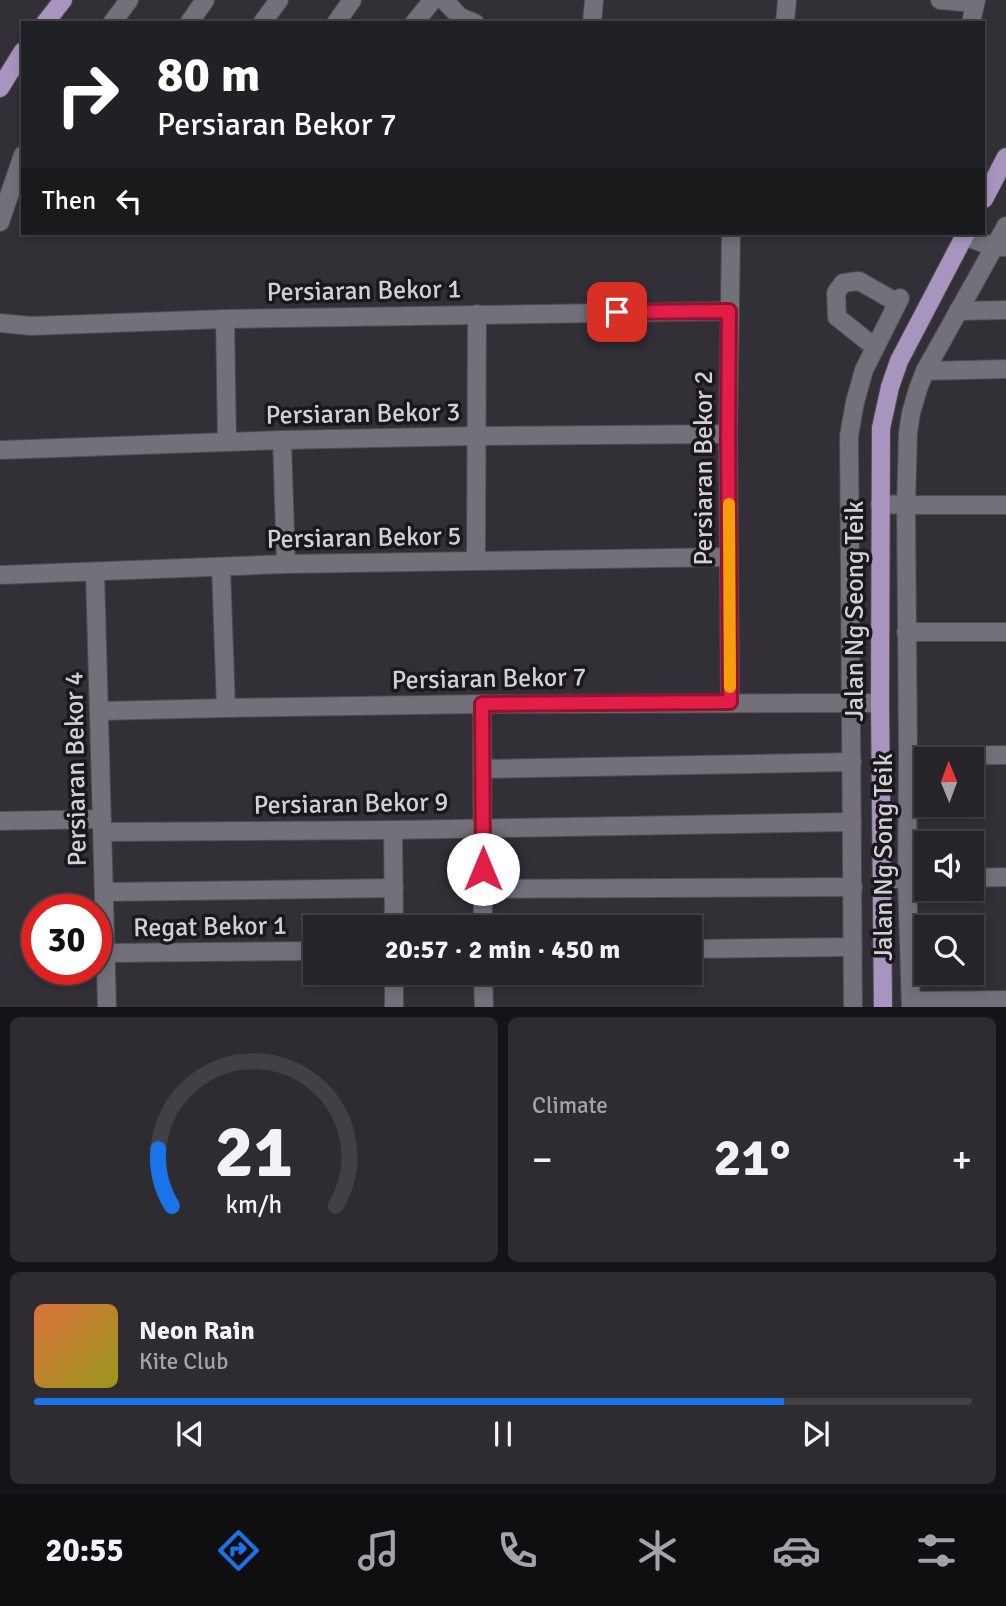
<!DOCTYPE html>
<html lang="en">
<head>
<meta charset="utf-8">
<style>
	body { margin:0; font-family:Signika,sans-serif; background:#2e2b31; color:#f1f3f6; height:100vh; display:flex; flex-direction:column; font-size:26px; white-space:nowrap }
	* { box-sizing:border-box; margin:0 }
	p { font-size:23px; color:#a4a4a8 }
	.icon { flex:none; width:38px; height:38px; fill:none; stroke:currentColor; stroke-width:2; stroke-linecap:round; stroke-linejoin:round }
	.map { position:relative; height:1007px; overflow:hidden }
	.panel { display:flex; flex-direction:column; gap:10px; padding:10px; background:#151317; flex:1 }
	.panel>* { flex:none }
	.top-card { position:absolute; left:21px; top:21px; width:964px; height:214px; border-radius:0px; box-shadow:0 4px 10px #0003,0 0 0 2px #424046; background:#202124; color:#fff; overflow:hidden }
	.needle { width:46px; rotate:359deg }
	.buttons { position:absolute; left:914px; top:747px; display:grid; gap:14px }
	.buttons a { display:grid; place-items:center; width:70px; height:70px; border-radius:0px; background:#262329; box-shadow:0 4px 10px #0003,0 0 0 2px #424046; font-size:35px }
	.speed { position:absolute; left:21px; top:894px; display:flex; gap:14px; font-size:35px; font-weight:700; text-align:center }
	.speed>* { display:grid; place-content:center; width:91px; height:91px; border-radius:50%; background:#262329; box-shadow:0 4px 10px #0003,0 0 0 2px #424046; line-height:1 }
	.speed .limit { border:10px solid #d22; background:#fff; color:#111 }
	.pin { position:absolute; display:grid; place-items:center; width:60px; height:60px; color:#fff; margin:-30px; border-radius:14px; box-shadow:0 4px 10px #0006 }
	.me { position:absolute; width:77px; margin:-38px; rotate:0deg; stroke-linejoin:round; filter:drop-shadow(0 0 5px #0008) }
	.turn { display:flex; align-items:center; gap:24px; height:147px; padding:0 21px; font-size:32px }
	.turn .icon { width:91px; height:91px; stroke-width:2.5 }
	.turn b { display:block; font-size:49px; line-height:60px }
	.then { display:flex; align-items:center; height:66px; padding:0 21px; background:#0003; gap:14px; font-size:26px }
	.big { font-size:52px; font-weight:800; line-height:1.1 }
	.panel .widget { flex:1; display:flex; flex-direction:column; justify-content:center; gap:10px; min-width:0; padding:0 24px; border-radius:10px; background:#2e2b31 }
	.panel .dial { align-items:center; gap:0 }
	.dial svg { height:182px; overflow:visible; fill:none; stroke:#424046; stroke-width:7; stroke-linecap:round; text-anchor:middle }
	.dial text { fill:#f1f3f6; stroke:none }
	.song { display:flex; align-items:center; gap:21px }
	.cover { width:84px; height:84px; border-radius:10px; background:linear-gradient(135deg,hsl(20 70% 55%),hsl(60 70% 35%)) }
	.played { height:7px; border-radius:4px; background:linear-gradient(90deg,#1a73e8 80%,#424046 80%) }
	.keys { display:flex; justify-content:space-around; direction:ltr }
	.heat { display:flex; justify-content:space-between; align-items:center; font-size:38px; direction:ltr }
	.panel .tiles { flex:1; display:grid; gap:10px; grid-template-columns:1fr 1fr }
	.widget:last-child { grid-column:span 2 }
	.trip { position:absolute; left:303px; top:915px; width:399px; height:70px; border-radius:0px; background:#262329; box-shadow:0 4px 10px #0003,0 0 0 2px #424046; font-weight:800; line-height:70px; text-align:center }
	.tabs { display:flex; height:112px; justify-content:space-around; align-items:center; background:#0f0e10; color:#a4a4a8 }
	.tabs .icon { width:49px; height:49px }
	.tabs .current { color:#1a73e8 }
	.tabs b { font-size:32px; color:#f1f3f6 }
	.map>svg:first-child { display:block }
</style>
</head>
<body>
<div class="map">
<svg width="1006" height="1008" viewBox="0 0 1006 1008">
	<rect width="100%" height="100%" fill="#322f37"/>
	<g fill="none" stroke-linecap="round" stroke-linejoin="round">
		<defs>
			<g id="minor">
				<path d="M444,0L460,17L475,23"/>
				<path d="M940,0L975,3"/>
				<path d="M112,23L129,0"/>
				<path d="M189,23L205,0"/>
				<path d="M262,23L279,0"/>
				<path d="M336,23L352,0"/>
				<path d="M414,23L433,0"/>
				<path d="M592,23L594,0"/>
				<path d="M785,23L787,0"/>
				<path d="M971,23L976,0"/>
				<path d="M0,222L23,155"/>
				<path d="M964,236L994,247H1006"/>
				<path d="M958,311L1006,310"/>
				<path d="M225,319L227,442"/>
				<path d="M0,323L31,326L225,319L729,311"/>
				<path d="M876,345L867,341L837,317L836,293L843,283L859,281L889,298L897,304"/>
				<path d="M925,371L1006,369"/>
				<path d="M282,440L286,564"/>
				<path d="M0,450L282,440L476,436L728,434"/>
				<path d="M880,504L906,505H1006"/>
				<path d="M476,561L477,314"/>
				<path d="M221,567L226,708"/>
				<path d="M95,572L107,1008"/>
				<path d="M0,575L286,564L729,557"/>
				<path d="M906,632H1006"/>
				<path d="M730,702L728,434L731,233"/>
				<path d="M482,704L483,928"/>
				<path d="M100,711L226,708L482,704L880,703"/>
				<path d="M908,756L1006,755"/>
				<path d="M482,769L852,762"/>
				<path d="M0,821L102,819"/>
				<path d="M393,830L394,928"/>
				<path d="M103,832L393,830L852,822"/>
				<path d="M971,878L1006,877"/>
				<path d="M882,879H926"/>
				<path d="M483,889L853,887"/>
				<path d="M104,892L394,888"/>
				<path d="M690,949L853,947"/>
				<path d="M106,953L315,951"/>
				<path d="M394,973V1008"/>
				<path d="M483,973L484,1008"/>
				<path d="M911,1001L1006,1000"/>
				<path d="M853,1008L849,436L855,402L864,370L900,298"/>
				<path d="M911,1008L907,879L908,756L906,505L908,433L911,413L918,389L925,371L1006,226"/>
			</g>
			<g id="major">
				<path d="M45,23L63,0"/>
				<path d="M0,88L23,51"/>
				<path d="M984,199L1006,157"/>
				<path d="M883,1008L880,703L881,428L890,387L899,361L966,233"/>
			</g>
		</defs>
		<!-- minor casing -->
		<use href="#minor" stroke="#4e4b52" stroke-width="20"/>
		<!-- major casing -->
		<use href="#major" stroke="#4e4b52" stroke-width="20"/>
		<!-- minor -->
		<use href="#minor" stroke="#747079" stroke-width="18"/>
		<!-- major -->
		<use href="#major" stroke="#a795bf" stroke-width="18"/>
	</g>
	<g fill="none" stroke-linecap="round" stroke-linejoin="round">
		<defs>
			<path id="route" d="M483,869L482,704L730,702L728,434L729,311L617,312"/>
		</defs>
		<!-- route casing -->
		<use href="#route" stroke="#92132f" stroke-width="18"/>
		<!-- route -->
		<use href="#route" stroke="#e11d48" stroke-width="12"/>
		<!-- slow -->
		<path stroke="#f59e0b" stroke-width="12" d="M729,504L730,687"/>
	</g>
	<g text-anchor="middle" stroke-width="7" stroke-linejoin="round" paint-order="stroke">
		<!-- street labels -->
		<g font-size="26" fill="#d2d0d5" stroke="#1a181c">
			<text transform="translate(364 290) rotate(-1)" y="9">Persiaran Bekor 1</text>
			<text transform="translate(363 413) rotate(-1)" y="9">Persiaran Bekor 3</text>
			<text transform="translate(703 468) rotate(-90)" y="9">Persiaran Bekor 2</text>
			<text transform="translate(364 537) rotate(-1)" y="9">Persiaran Bekor 5</text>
			<text transform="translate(854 611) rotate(-90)" y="9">Jalan Ng Seong Teik</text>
			<text transform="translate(489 678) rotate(-1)" y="9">Persiaran Bekor 7</text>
			<text transform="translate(75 769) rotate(-91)" y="9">Persiaran Bekor 4</text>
			<text transform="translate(351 803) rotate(-1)" y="9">Persiaran Bekor 9</text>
			<text transform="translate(883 857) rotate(-90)" y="9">Jalan Ng Song Teik</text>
			<text transform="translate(210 926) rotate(-1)" y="9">Regat Bekor 1</text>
		</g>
	</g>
</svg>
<div class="buttons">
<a><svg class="needle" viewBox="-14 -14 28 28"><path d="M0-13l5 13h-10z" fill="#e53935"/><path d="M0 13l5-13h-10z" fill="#a4a4a8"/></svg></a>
<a><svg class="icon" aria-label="sound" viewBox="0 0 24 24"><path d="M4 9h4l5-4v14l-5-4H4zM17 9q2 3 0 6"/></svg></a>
<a><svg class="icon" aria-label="search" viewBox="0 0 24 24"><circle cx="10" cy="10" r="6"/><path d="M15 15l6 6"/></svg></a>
</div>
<div class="speed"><div class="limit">30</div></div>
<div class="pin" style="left:617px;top:312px;background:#d93025"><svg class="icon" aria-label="arrive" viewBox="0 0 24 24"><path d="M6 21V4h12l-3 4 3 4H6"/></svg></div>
<svg class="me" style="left:483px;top:869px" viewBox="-20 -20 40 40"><circle r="19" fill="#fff"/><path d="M0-13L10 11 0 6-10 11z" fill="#e11d48"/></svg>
<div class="trip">20:57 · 2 min · 450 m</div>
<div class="top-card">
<div class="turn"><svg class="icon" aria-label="right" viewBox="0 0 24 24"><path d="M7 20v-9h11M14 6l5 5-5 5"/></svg><div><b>80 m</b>Persiaran Bekor 7</div></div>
<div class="then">Then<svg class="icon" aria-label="left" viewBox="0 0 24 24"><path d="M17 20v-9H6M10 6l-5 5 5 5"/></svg></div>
</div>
</div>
<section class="panel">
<div class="tiles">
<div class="widget dial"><svg viewBox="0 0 100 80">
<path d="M14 69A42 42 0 1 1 86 69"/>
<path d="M14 69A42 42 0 0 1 8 44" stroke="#1a73e8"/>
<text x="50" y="56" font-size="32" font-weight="700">21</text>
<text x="50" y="72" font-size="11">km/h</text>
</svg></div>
<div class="widget"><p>Climate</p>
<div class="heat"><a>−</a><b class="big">21°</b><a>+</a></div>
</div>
<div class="widget">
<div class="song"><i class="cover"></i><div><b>Neon Rain</b><p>Kite Club</p></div></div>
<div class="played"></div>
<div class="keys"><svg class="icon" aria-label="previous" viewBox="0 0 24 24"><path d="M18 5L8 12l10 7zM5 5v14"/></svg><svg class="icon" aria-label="pause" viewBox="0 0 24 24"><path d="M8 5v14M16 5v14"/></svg><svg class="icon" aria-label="next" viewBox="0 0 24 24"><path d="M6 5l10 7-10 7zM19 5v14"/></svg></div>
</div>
</div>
</section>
<nav class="tabs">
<b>20:55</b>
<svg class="icon current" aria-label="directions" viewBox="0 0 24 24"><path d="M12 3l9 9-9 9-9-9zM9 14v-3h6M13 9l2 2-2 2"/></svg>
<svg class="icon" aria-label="music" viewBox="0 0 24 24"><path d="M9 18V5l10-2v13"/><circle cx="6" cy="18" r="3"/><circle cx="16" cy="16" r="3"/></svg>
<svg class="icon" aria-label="phone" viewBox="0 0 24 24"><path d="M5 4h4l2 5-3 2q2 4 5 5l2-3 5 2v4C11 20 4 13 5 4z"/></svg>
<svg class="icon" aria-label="climate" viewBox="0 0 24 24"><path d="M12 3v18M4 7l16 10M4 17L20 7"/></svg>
<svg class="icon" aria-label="car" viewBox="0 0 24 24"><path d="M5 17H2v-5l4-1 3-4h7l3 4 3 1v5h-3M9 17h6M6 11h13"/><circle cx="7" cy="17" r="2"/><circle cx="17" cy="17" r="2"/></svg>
<svg class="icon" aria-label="filters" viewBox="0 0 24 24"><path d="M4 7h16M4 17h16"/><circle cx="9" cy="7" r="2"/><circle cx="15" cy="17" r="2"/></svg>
</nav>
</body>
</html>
